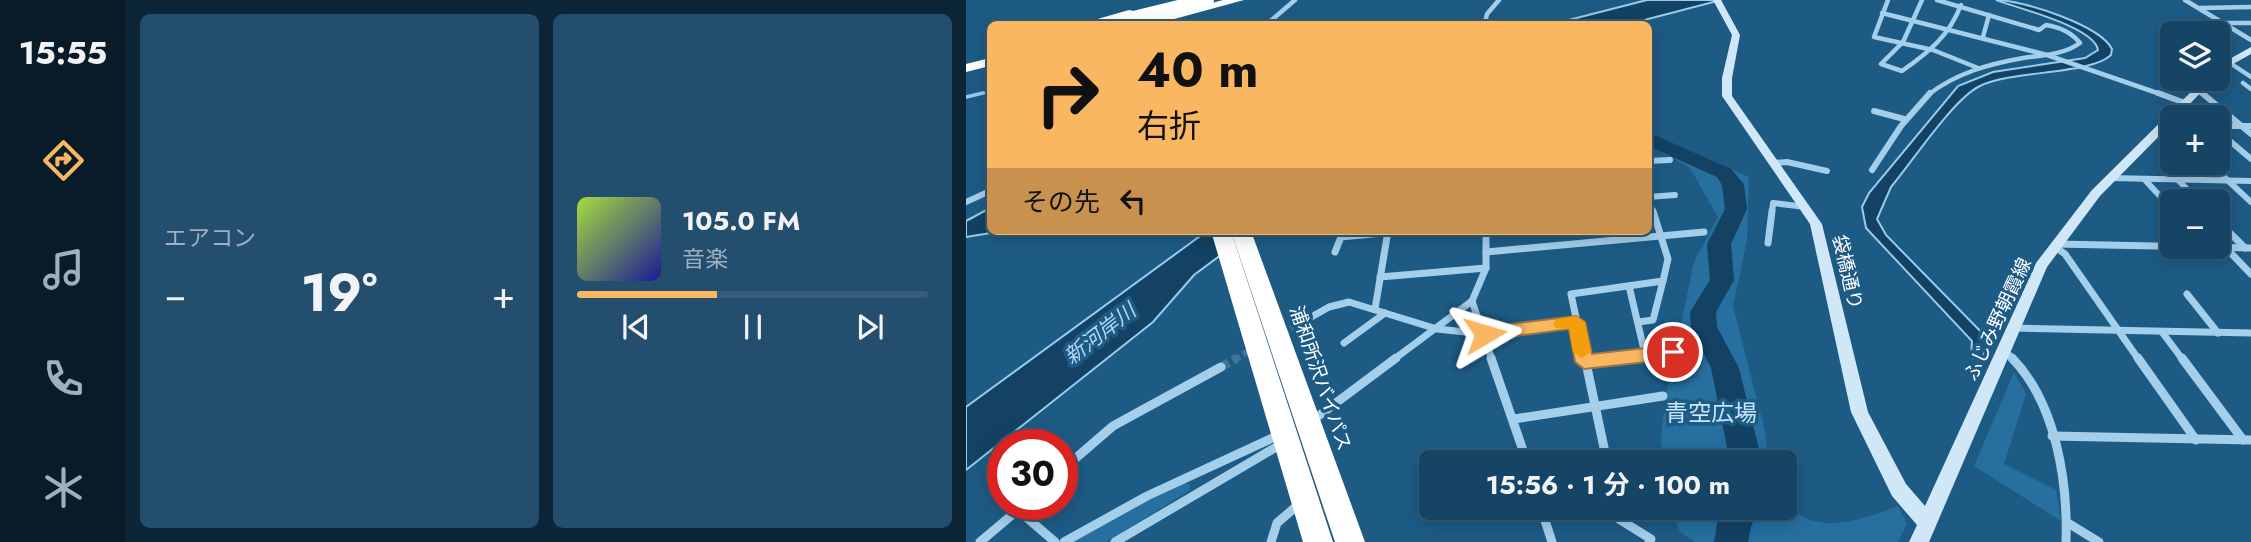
<!DOCTYPE html>
<html lang="ja">
<head>
<meta charset="utf-8">
<style>
	body { margin:0; font-family:Jost,"Noto Sans JP",sans-serif; background:#234e6d; color:#f1f3f6; height:100vh; display:flex; flex-direction:column; font-size:26px; white-space:nowrap }
	* { box-sizing:border-box; margin:0 }
	p { font-size:23px; color:#9eb0bf }
	.icon { flex:none; width:38px; height:38px; fill:none; stroke:currentColor; stroke-width:2; stroke-linecap:round; stroke-linejoin:round }
	.map { position:relative; flex:1; overflow:hidden }
	.sheet { display:flex; flex-direction:column; gap:14px; padding:14px; background:#0c2537; width:840px }
	.sheet>* { flex:none }
	.banner { position:absolute; left:21px; top:21px; width:665px; height:214px; border-radius:10px; box-shadow:0 4px 18px #0003,0 0 0 2px #355c78; background:#fab762; color:#111; overflow:hidden }
	.controls { position:absolute; left:1194px; top:21px; display:grid; gap:14px }
	.controls a { display:grid; place-items:center; width:70px; height:70px; border-radius:10px; background:#164464; box-shadow:0 4px 18px #0003,0 0 0 2px #355c78; font-size:35px }
	.speed { position:absolute; left:21px; top:429px; display:flex; gap:14px; font-size:35px; font-weight:700; text-align:center }
	.speed>* { display:grid; place-content:center; width:91px; height:91px; border-radius:50%; background:#164464; box-shadow:0 4px 18px #0003,0 0 0 2px #355c78; line-height:1 }
	.speed .limit { border:10px solid #d22; background:#fff; color:#111 }
	.pin { position:absolute; display:grid; place-items:center; width:60px; height:60px; color:#fff; margin:-30px; border:4px solid #fff; border-radius:50%; box-shadow:0 2px 7px #0007 }
	.me { position:absolute; width:77px; margin:-38px; rotate:83deg; stroke-linejoin:round; filter:drop-shadow(0 0 5px #0008) }
	.turn { display:flex; align-items:center; gap:24px; height:147px; padding:0 35px; font-size:32px }
	.turn .icon { width:91px; height:91px; stroke-width:2.5 }
	.turn b { display:block; font-size:49px; line-height:60px }
	.then { display:flex; align-items:center; height:66px; padding:0 35px; background:#0003; gap:14px; font-size:26px }
	.big { font-size:52px; font-weight:700; line-height:1.1 }
	.sheet .widget { flex:1; display:flex; flex-direction:column; justify-content:center; gap:10px; min-width:0; padding:0 24px; border-radius:10px; background:#234e6d }
	.song { display:flex; align-items:center; gap:21px }
	.cover { width:84px; height:84px; border-radius:10px; background:linear-gradient(135deg,hsl(80 70% 55%),hsl(240 70% 35%)) }
	.played { height:7px; border-radius:4px; background:linear-gradient(90deg,#fab762 40%,#355c78 40%) }
	.keys { display:flex; justify-content:space-around; direction:ltr }
	.heat { display:flex; justify-content:space-between; align-items:center; font-size:38px; direction:ltr }
	.sheet .tiles { flex:1; display:grid; gap:14px; grid-template-columns:repeat(2,1fr) }
	.trip { position:absolute; left:453px; top:450px; width:378px; height:70px; border-radius:10px; background:#164464; box-shadow:0 4px 18px #0003,0 0 0 2px #355c78; font-weight:700; line-height:70px; text-align:center }
	main { display:flex; flex:1; min-height:0 }
	.dock { display:flex; flex-direction:column; width:126px; justify-content:space-around; align-items:center; background:#091b28; color:#9eb0bf }
	.dock .icon { width:49px; height:49px }
	.dock .selected { color:#fab762 }
	.dock b { font-size:32px; color:#f1f3f6 }
	.map>svg:first-child { display:block }
</style>
</head>
<body>
<main>
<nav class="dock">
<b>15:55</b>
<svg class="icon selected" aria-label="directions" viewBox="0 0 24 24"><path d="M12 3l9 9-9 9-9-9zM9 14v-3h6M13 9l2 2-2 2"/></svg>
<svg class="icon" aria-label="music" viewBox="0 0 24 24"><path d="M9 18V5l10-2v13"/><circle cx="6" cy="18" r="3"/><circle cx="16" cy="16" r="3"/></svg>
<svg class="icon" aria-label="phone" viewBox="0 0 24 24"><path d="M5 4h4l2 5-3 2q2 4 5 5l2-3 5 2v4C11 20 4 13 5 4z"/></svg>
<svg class="icon" aria-label="climate" viewBox="0 0 24 24"><path d="M12 3v18M4 7l16 10M4 17L20 7"/></svg>
</nav>
<section class="sheet">
<div class="tiles">
<div class="widget"><p>エアコン</p>
<div class="heat"><a>−</a><b class="big">19°</b><a>+</a></div>
</div>
<div class="widget">
<div class="song"><i class="cover"></i><div><b>105.0 FM</b><p>音楽</p></div></div>
<div class="played"></div>
<div class="keys"><svg class="icon" aria-label="previous" viewBox="0 0 24 24"><path d="M18 5L8 12l10 7zM5 5v14"/></svg><svg class="icon" aria-label="pause" viewBox="0 0 24 24"><path d="M8 5v14M16 5v14"/></svg><svg class="icon" aria-label="next" viewBox="0 0 24 24"><path d="M6 5l10 7-10 7zM19 5v14"/></svg></div>
</div>
</div>
</section>
<div class="map">
<svg width="1285" height="542" viewBox="0 0 1285 542">
	<rect width="100%" height="100%" fill="#1d5b85"/>
	<!-- green -->
	<g fill="#266f9e">
		<path d="M682,132L783,177L781,240L767,306L799,431L803,462H696L695,436L699,399L728,262L752,217L724,168L683,146Z"/>
		<path d="M1048,372L1060,394L1038,464L1090,490L1095,521L1008,466Z"/>
		<path d="M216,482L225,485L223,491L140,542H104Z"/>
		<path d="M819,500C846,539 895,520 932,506L941,524L932,542H729L714,532L705,508H819Z"/>
	</g>
	<!-- water -->
	<g fill="#134264" stroke="#97ccec" stroke-width="2">
		<path d="M681,0H755L663,24H587Z"/>
		<path d="M1030,0C1056,0 1134,25 1146,49L1145,55C1124,75 1046,70 1014,86C988,98 946,162 925,187L911,219L920,235L1024,341L1014,361L1005,357L1006,341L900,228L896,207L903,193L992,86L1027,72L1119,58L1132,50C1129,27 1051,8 1030,0Z"/>
		<path d="M24,208V231H37L0,237V221Z"/>
		<path d="M241,231H287L228,275L187,322L0,470V407Z"/>
	</g>
	<g fill="none" stroke-linecap="round" stroke-linejoin="round">
		<!-- stream-far1 -->
		<path stroke="#97ccec" stroke-width="2.5" d="M8,95L24,92"/>
		<!-- stream -->
		<path stroke="#97ccec" stroke-width="3.5" d="M0,97L17,93"/>
		<!-- river -->
		<g fill="#134264" fill-rule="evenodd">
			<path d="M682,132L765,169L778,184L781,209L765,244L768,280L750,312L751,327L773,368L796,462H764L745,368L725,327L724,312L744,280L741,244L759,209L756,185L751,177L682,146Z"/>
			<path d="M759,508H793L785,527L782,542H748L751,524Z"/>
		</g>
		<!-- street-tunnel-far1 -->
		<g stroke="#3f7497" stroke-width="7" stroke-dasharray="7 3.5" stroke-linecap="butt">
			<path d="M316,334L340,320"/>
			<path d="M268,360L287,349"/>
		</g>
		<!-- street-tunnel -->
		<path stroke="#3f7497" stroke-width="9" stroke-dasharray="9 4.5" stroke-linecap="butt" d="M255,367L271,358"/>
		<!-- street-far3 -->
		<g stroke="#a4cfeb" stroke-width="4.5">
			<path d="M922,0L908,37L967,50L1012,68"/>
			<path d="M956,0L937,42L915,64L936,71C963,52 983,36 995,5"/>
			<path d="M1219,0L1285,40"/>
			<path d="M1233,8L1285,7"/>
			<path d="M916,13L1081,55L1197,95"/>
			<path d="M1257,23H1285"/>
			<path d="M301,24L329,0"/>
			<path d="M513,24L519,22L521,14L533,0"/>
			<path d="M1017,37L1023,15"/>
			<path d="M1261,61L1285,77"/>
			<path d="M1277,83L1285,89"/>
			<path d="M1232,90L1238,95"/>
			<path d="M962,95C990,73 1023,64 1057,58C1077,55 1097,55 1114,43C1105,32 1094,27 1080,25L1073,30L971,0"/>
		</g>
		<!-- street-far2 -->
		<g stroke="#a4cfeb" stroke-width="6">
			<path d="M1192,93L1219,103"/>
			<path d="M1236,93L1285,134"/>
			<path d="M908,111L938,119"/>
			<path d="M1251,126H1285"/>
			<path d="M1251,130L1285,159"/>
			<path d="M682,161L704,160"/>
			<path d="M808,163L821,162L861,171"/>
			<path d="M1243,163L1285,202"/>
			<path d="M906,170L935,126L964,93"/>
			<path d="M1144,178L1285,181"/>
			<path d="M1179,180L1206,209"/>
			<path d="M1213,181L1233,201"/>
			<path d="M682,197L709,195"/>
			<path d="M682,197L687,213"/>
			<path d="M0,202L24,191"/>
			<path d="M806,213L807,203L840,207"/>
		</g>
		<!-- street-far1 -->
		<g stroke="#a4cfeb" stroke-width="7">
			<path d="M1251,220L1279,248"/>
			<path d="M520,231V268L506,301L526,360"/>
			<path d="M802,243L806,211"/>
			<path d="M1091,244L1285,248"/>
			<path d="M1088,246L1099,254L1173,360"/>
			<path d="M1260,248L1285,274"/>
			<path d="M369,252L375,237L438,231"/>
			<path d="M520,252L738,232"/>
			<path d="M414,277L520,268"/>
			<path d="M1221,294L1252,333"/>
			<path d="M409,309L422,231"/>
			<path d="M340,320L363,307L383,302L471,329L519,334L610,322"/>
			<path d="M672,322L687,320L697,281"/>
			<path d="M1048,328L1285,333"/>
			<path d="M1196,332L1217,360"/>
			<path d="M378,343L419,313"/>
			<path d="M1037,349L1048,360"/>
			<path d="M679,354L707,352"/>
			<path d="M427,360L506,301"/>
			<path d="M619,360L605,294L697,281L702,259L687,211"/>
			<path d="M635,360L679,354L663,286"/>
		</g>
		<!-- street -->
		<g stroke="#a4cfeb" stroke-width="9">
			<path d="M525,358L561,462"/>
			<path d="M619,358L641,462"/>
			<path d="M1046,358C1090,403 1102,482 1100,542"/>
			<path d="M1172,358L1230,440"/>
			<path d="M1216,358L1277,440"/>
			<path d="M618,362L648,358"/>
			<path d="M548,419L697,396"/>
			<path d="M347,420L430,358"/>
			<path d="M1086,436L1285,440"/>
			<path d="M96,470L147,426L255,367"/>
			<path d="M575,508L586,542"/>
			<path d="M647,508L648,516L685,539L683,542"/>
			<path d="M52,510L89,542"/>
			<path d="M1102,523L1133,542"/>
			<path d="M14,542L59,504"/>
			<path d="M98,542L181,496L313,435"/>
			<path d="M149,542L317,443"/>
			<path d="M305,542L311,523L333,504"/>
		</g>
		<!-- secondary -->
		<g fill="#d0e7f8" fill-rule="evenodd">
			<path d="M747,0H755L774,35L766,78V96L856,224L902,412L940,484L959,506L1070,263L1126,190L1238,79H1248L1211,117H1206V123L1134,196L1081,267L963,542H943L951,525L926,496L885,412L844,224L756,96V78L766,35Z"/>
			<path d="M1285,47V54L1251,73V66Z"/>
		</g>
		<!-- highway -->
		<g fill="#fff" fill-rule="evenodd">
			<path d="M257,0H278L190,24H169Z"/>
			<path d="M163,10L168,11V17L135,24H114Z"/>
			<path d="M24,58V66L0,72V64Z"/>
			<path d="M245,231H265L367,542H337Z"/>
			<path d="M265,231H285L399,542H369Z"/>
		</g>
		<!-- highway-bridge -->
		<path stroke="#fff" stroke-width="14" d="M143,24L241,0"/>
	</g>
	<!-- route -->
	<path fill="#fab762" stroke="#a27740" stroke-width="2" d="M610,316L619,322L626,354L707,345L716,352L707,359L618,369L609,362L603,329L519,340L510,334L519,327Z"/>
	<!-- slow -->
	<path fill="#f59e0b" d="M610,316L619,322L625,352L616,358L607,352L603,329L590,328L587,324L590,319Z"/>
	<g text-anchor="middle" stroke-width="7" stroke-linejoin="round" paint-order="stroke">
		<!-- street labels -->
		<g font-size="19" fill="#fff" stroke="#1d5b85">
			<text transform="translate(882 272) rotate(77)" y="7">袋橋通り</text>
			<text transform="translate(1031 319) rotate(-65)" y="7">ふじみ野朝霞線</text>
			<text transform="translate(355 378) rotate(71)" y="7">浦和所沢バイパス</text>
		</g>
		<!-- water labels -->
		<g font-size="21" font-style="italic" fill="#b0d8f2" stroke="#1d5b85">
			<text transform="translate(134 334) rotate(-38)" y="7">新河岸川</text>
		</g>
		<!-- near-park labels -->
		<g font-size="23" fill="#c9e6f8" stroke="#1d5b85">
			<text x="745" y="421">青空広場</text>
		</g>
	</g>
</svg>
<div class="controls">
<a><svg class="icon" aria-label="layers" viewBox="0 0 24 24"><path d="M12 4l9 5-9 5-9-5zM3 14l9 5 9-5"/></svg></a>
<a>+</a>
<a>−</a>
</div>
<div class="speed"><div class="limit">30</div></div>
<div class="pin" style="left:707px;top:352px;background:#d93025"><svg class="icon" aria-label="arrive" viewBox="0 0 24 24"><path d="M6 21V4h12l-3 4 3 4H6"/></svg></div>
<svg class="me" style="left:519px;top:334px" viewBox="-20 -20 40 40"><path d="M0-17L14 15 0 8-14 15z" fill="#fab762" stroke="#fff" stroke-width="4"/></svg>
<div class="trip">15:56 · 1 分 · 100 m</div>
<div class="banner">
<div class="turn"><svg class="icon" aria-label="right" viewBox="0 0 24 24"><path d="M7 20v-9h11M14 6l5 5-5 5"/></svg><div><b>40 m</b>右折</div></div>
<div class="then">その先<svg class="icon" aria-label="left" viewBox="0 0 24 24"><path d="M17 20v-9H6M10 6l-5 5 5 5"/></svg></div>
</div>
</div>
</main>
</body>
</html>
